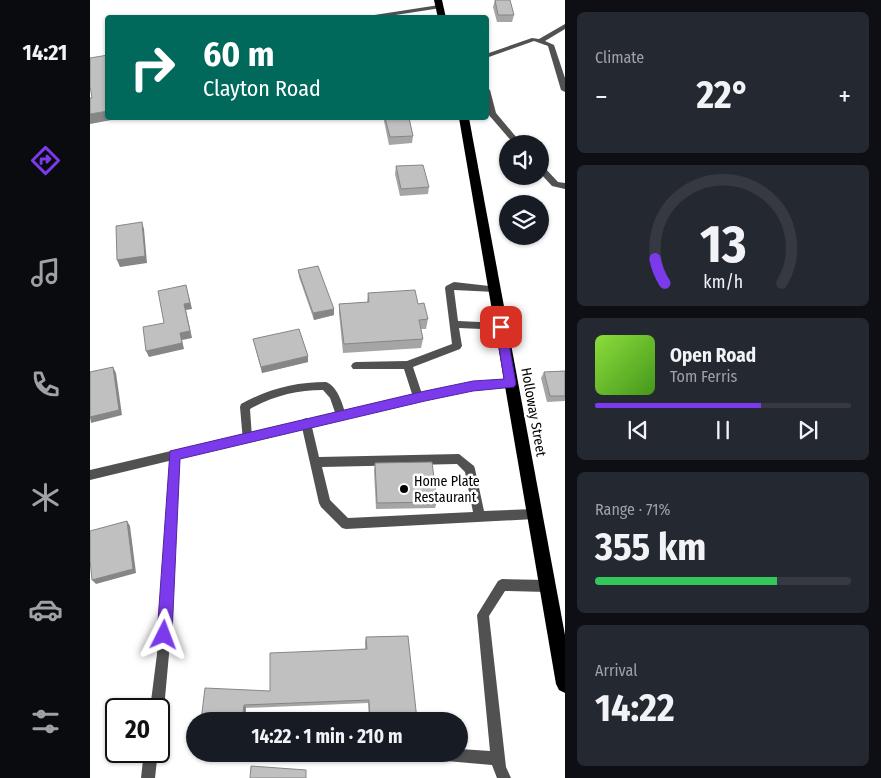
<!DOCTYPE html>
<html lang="en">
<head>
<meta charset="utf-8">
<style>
	body { margin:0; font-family:"Fira Sans Condensed",sans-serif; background:#242831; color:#f1f3f6; height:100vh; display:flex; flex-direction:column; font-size:19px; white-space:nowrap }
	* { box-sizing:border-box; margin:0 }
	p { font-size:16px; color:#9ea1a6 }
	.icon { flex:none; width:28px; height:28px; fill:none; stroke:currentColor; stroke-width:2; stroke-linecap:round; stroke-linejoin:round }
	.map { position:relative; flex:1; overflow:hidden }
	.side { display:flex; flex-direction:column; gap:12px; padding:12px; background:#0d0f14; width:316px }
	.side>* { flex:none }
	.hud { position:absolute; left:15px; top:15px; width:384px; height:105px; border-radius:5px; box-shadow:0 1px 4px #0004; background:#00695c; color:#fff; overflow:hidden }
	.fabs { position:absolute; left:409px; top:135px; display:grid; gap:10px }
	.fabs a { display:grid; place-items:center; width:50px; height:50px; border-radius:50%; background:#171b24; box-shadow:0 1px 4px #0004; font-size:25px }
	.speed { position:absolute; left:15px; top:698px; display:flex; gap:10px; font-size:25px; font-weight:700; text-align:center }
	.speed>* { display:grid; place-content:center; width:65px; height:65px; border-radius:50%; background:#171b24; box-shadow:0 1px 4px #0004; line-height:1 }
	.speed .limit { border:2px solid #111; border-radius:8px; background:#fff; color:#111 }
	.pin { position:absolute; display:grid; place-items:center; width:42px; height:42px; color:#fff; margin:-21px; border-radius:10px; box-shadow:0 2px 8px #0006 }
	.me { position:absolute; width:55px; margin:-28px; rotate:3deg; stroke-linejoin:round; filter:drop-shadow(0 0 4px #0008) }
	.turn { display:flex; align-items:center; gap:18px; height:105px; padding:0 15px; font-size:22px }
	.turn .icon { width:65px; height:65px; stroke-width:2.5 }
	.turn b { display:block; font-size:35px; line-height:42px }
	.big { font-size:38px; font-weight:700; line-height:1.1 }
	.side .tile { flex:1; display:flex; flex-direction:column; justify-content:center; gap:8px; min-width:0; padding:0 18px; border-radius:8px; background:#242831 }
	.side .dial { align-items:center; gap:0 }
	.dial svg { height:130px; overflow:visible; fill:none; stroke:#363941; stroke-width:7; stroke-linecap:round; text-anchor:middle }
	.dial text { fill:#f1f3f6; stroke:none }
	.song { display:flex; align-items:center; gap:15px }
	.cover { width:60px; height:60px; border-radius:8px; background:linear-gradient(135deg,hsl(90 70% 55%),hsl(100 70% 35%)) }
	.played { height:5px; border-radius:2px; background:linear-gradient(90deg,#7c3aed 65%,#363941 65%) }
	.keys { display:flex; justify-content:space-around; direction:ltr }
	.heat { display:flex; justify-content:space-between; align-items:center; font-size:28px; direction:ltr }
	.charge { height:8px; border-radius:4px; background:linear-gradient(90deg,#34c759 71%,#363941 0) }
	.trip { position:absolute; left:96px; top:712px; width:282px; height:50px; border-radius:25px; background:#171b24; box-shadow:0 1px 4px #0004; font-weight:700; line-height:50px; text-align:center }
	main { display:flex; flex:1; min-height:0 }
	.tabs { display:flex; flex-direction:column; width:90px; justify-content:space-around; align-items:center; background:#090b0e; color:#9ea1a6 }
	.tabs .icon { width:35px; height:35px }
	.tabs .on { color:#7c3aed }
	.tabs b { font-size:22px; color:#f1f3f6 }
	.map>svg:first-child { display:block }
</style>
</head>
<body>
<main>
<nav class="tabs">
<b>14:21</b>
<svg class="icon on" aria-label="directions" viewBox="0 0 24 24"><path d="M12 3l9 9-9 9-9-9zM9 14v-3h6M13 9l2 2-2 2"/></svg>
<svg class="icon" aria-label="music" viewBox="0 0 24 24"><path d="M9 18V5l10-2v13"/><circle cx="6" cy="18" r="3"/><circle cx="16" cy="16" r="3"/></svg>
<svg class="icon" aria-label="phone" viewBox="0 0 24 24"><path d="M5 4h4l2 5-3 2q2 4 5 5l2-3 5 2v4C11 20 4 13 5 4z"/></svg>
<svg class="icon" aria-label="climate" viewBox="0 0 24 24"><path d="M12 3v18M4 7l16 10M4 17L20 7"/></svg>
<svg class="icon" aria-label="car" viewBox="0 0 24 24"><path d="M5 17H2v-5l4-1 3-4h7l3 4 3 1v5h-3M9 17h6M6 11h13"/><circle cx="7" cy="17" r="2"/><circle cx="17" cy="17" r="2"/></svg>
<svg class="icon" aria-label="filters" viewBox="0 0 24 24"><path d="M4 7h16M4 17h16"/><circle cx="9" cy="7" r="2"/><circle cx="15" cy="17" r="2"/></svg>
</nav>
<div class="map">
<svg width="475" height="778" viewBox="0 0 475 778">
	<rect width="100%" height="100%" fill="#fff"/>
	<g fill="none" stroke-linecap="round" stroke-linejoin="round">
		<!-- service -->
		<g fill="#515151" fill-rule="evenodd">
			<path d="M349,5L351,6V8L286,18H265Z"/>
			<path d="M475,24V29L455,41L464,45L475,78V92L471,90L458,46L444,41L396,58V54L442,38L449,39Z"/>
			<path d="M396,88L400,90L406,113L432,144H424L398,114L396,105Z"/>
			<path d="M450,165L453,166L468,182L475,183V189L462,186L450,173Z"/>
			<path d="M364,282L408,287L410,289L408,291L405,292L364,290L368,321L411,323L414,324L416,327L414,330L369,328L372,346L370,349L323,367L333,397L332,400L328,401L324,400L323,397L314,369H263L261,366L263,363L266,362L317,361L362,344L355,288L356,286Z"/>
			<path d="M236,382C248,387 252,403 256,415L255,418L251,419L247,418L240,398L233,390C207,390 183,396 160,409L162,438L161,441L157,443L153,441L150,407L151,404C178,389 206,382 236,382Z"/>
			<path d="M216,418L220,420L221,423L229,457L369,454L384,466L385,469L394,511L444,509L448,510L450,514L448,518L444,519L256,529L252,528L231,507L229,503L211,423L212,420ZM367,464L375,472L383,512L258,518L240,500L232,467Z"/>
			<path d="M85,450L89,452L90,455L79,654L74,709L72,714L69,715V709H60L67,654L80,455L81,452Z"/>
			<path d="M412,579L457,580L461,582L463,586L461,590L457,592L415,591L399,616L416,767L421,778H407L402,765L356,761L351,759L349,754H370V749L400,751L387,615L408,581Z"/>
			<path d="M54,751H68L65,778H51Z"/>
		</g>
		<!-- tertiary -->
		<path fill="#515151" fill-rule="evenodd" d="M420,379L424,380L425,383L424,386L420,387L383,390L328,401L0,480V470L328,393L383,382Z"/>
		<!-- trunk -->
		<g fill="#000" fill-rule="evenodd">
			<path d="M344,0H352L356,18H348Z"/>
			<path d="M369,118H379L475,635V693L469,690L466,684Z"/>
		</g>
	</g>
	<!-- wall -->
	<g fill="#a5a5a5">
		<path d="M405,0L424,15L422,22H407L403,7Z"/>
		<path d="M294,118H319L323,136L322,143L299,145L294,121Z"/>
		<path d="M306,166L339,187L338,194L310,196L305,174Z"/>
		<path d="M208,270L244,315L224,320L209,277Z"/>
		<path d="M278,293L328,304L338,319L336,329H331L333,339L331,348L253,353L249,313V304L277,302Z"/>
		<path d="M163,339L218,362L172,373Z"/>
		<path d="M475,371V401L457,402L451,378L454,372Z"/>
		<path d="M285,463L347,502L345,508L286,509L284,471Z"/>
		<path d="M276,637L327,720L325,721H279L278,703L156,708L155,721H111L275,649V642Z"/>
	</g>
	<!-- shaded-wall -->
	<g fill="#868686">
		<path d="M18,111V118H32L0,124V114Z"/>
		<path d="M52,222L54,229L57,263L30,267L27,260Z"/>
		<path d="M96,285L102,309L96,310L102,338L92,340L94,349L59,357L56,351L90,333Z"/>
		<path d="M244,309V315L224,320L223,313Z"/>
		<path d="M218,356V362L172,373L171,367Z"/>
		<path d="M23,367L26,373L32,415L1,423L0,417Z"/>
		<path d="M37,521L40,526L46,573L6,584L2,580Z"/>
		<path d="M154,705L156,708L155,721H152Z"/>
	</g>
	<!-- building -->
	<g fill="#c0c0c0" stroke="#868686">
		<path d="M405,0H420L424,15H408Z"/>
		<path d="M18,55V111L0,114V98H2L0,86V58Z"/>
		<path d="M295,118H319L323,136L300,137Z"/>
		<path d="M333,165L339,187L311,189L306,166Z"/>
		<path d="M52,222L55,256L27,260L26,226Z"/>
		<path d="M228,266L244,309L223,313L208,270Z"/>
		<path d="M96,285L100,303L94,304L100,331L90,333L92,343L56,351L53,327L74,323L68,291Z"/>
		<path d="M325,290L328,304L334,303L338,319L329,320L333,339L254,344L249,304L279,302L278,293Z"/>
		<path d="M209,329L218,356L171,367L163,339Z"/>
		<path d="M23,367L29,410L0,417V372Z"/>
		<path d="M475,371V396H460L454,372Z"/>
		<path d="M342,462L347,502L287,503L285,463Z"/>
		<path d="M37,521L43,569L2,580L0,560V531Z"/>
		<path d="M318,636L327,720L280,721L279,700L154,705L152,721H111L115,688L180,691V653L277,649L276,637Z"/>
		<path d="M161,766L216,770V778H160Z"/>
	</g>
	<!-- route -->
	<path fill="#7c3aed" stroke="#51269a" d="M411,323L416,327L426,384L424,387L383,391L335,401L90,459L82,635L80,640L74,642L69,640L67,635L80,451L335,391L383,381L414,379L406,327Z"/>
	<!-- markers -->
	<circle fill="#000" stroke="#fff" stroke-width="2" cx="314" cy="489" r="5"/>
	<g text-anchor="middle" stroke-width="5" stroke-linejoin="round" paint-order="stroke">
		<!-- street labels -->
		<g font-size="14" fill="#000" stroke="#fff">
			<text transform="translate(444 412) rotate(80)" y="5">Holloway Street</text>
		</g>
		<!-- poi labels -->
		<g font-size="14" fill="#000" stroke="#fff" text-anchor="start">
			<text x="324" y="486">Home Plate<tspan x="324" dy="16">Restaurant</tspan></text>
		</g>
	</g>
</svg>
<div class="fabs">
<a><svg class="icon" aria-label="sound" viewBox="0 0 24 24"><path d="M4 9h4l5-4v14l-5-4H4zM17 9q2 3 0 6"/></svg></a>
<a><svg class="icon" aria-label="layers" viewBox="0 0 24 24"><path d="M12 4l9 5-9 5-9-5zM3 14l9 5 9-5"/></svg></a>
</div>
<div class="speed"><div class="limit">20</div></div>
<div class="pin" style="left:411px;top:327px;background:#d93025"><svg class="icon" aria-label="arrive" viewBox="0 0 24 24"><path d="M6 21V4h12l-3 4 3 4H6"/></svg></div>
<svg class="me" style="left:74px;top:635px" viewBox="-20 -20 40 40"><path d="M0-17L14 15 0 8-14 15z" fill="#7c3aed" stroke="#fff" stroke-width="4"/></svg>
<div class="trip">14:22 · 1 min · 210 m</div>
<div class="hud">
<div class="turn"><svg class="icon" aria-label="right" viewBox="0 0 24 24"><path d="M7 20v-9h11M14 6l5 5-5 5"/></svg><div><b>60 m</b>Clayton Road</div></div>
</div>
</div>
<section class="side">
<div class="tile"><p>Climate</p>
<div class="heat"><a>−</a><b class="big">22°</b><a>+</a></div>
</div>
<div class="tile dial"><svg viewBox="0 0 100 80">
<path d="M14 69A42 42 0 1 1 86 69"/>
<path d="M14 69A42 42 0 0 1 8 54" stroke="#7c3aed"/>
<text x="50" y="56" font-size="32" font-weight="700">13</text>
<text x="50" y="72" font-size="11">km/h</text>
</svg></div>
<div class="tile">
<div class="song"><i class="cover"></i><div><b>Open Road</b><p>Tom Ferris</p></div></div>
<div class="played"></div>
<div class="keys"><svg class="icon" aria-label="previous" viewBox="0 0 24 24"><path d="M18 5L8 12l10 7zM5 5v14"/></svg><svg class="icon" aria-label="pause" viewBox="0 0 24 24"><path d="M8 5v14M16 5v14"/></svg><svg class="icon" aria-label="next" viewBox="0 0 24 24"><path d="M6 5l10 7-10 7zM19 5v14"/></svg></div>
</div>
<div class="tile"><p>Range · 71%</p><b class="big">355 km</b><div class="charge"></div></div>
<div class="tile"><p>Arrival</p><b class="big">14:22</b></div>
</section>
</main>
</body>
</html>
